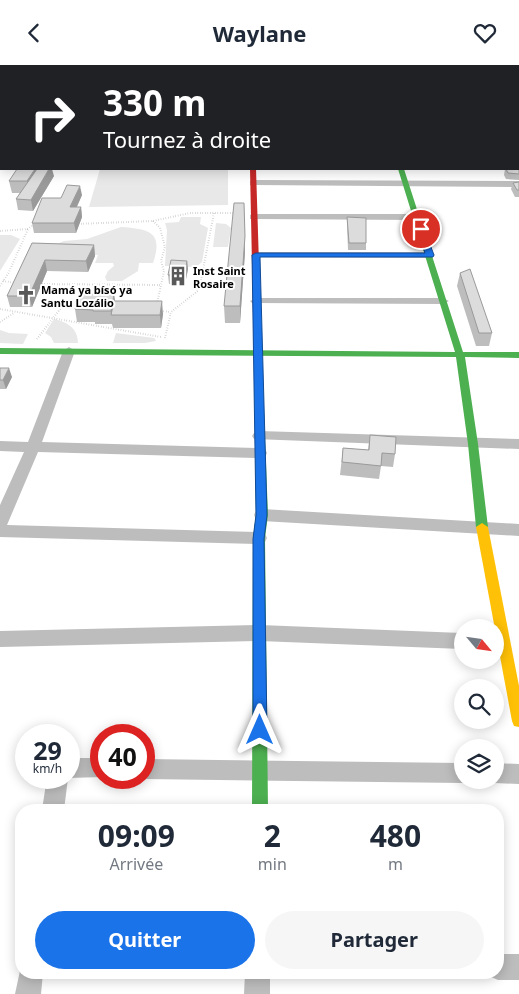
<!DOCTYPE html>
<html lang="fr">
<meta charset="utf-8">
<style>
body{margin:0;font-family:"Noto Sans",sans-serif;background:#f6f6f7;color:#1f2937;height:100vh;display:flex;flex-direction:column;font-size:19px;white-space:nowrap}
*{box-sizing:border-box;margin:0}
p{font-size:16px;color:#747a83}
.icon{flex:none;width:28px;height:28px;fill:none;stroke:currentColor;stroke-width:2;stroke-linecap:round;stroke-linejoin:round}
.map{position:relative;flex:1;overflow:hidden}
.details{position:absolute;left:15px;top:739px;width:489px;height:175px;display:flex;flex-direction:column;background:#fff;border-radius:20px;box-shadow:0 2px 12px #0003}
.details>*{flex:none}
.guide{position:absolute;left:0px;top:0px;width:520px;height:105px;box-shadow:0 2px 12px #0003;background:#202124;color:#fff;overflow:hidden}
.needle{width:32px;rotate:119deg}
.buttons{position:absolute;left:454px;top:554px;display:grid;gap:10px}
.buttons a{display:grid;place-items:center;width:50px;height:50px;border-radius:50%;background:#fff;box-shadow:0 2px 12px #0003;font-size:25px}
.speed{position:absolute;left:15px;top:659px;display:flex;gap:10px;font-size:25px;font-weight:700;text-align:center}
.speed>*{display:grid;place-content:center;width:65px;height:65px;border-radius:50%;background:#fff;box-shadow:0 2px 12px #0003;line-height:1}
.speed small{font-size:12px;font-weight:400}
.speed .limit{border:8px solid #d22;background:#fff;color:#111}
.pin{position:absolute;display:grid;place-items:center;width:42px;height:42px;color:#fff;margin:-21px;border:2px solid #fff;border-radius:50%;box-shadow:0 1px 5px #0007}
.me{position:absolute;width:55px;margin:-28px;rotate:0deg;stroke-linejoin:round;filter:drop-shadow(0 0 4px #0008)}
.turn{display:flex;align-items:center;gap:18px;height:105px;padding:0 20px;font-size:22px}
.turn .icon{width:65px;height:65px;stroke-width:2.5}
.turn b{display:block;font-size:35px;line-height:42px}
.eta{display:flex;justify-content:space-evenly;align-items:center;height:85px;text-align:center}
.eta b{font-size:30px;font-weight:700;line-height:35px}
.action{display:flex;gap:10px;margin-top:auto;padding:10px 20px}
.action a{flex:1;height:58px;border-radius:30px;background:#1a73e8;color:#fff;font-size:20px;font-weight:700;line-height:58px;text-align:center}
.action a+a{background:#f6f6f7;color:#1f2937}
header{display:flex;justify-content:space-between;align-items:center;height:65px;padding:0 20px;background:#fff;font-size:22px;font-weight:700}
.map>svg:first-child{display:block}
.green{fill:#e8e8e8}
.lines{fill:none;stroke-linecap:round;stroke-linejoin:round}
.path{stroke:#b8b8b8;stroke-width:2;stroke-dasharray:0.5 2;stroke-linecap:butt}
.street{fill:#bdbdbd;fill-rule:evenodd}
.fast{fill:#4caf50;fill-rule:evenodd}
.slow{fill:#ffc107;fill-rule:evenodd}
.jam{fill:#c62828;fill-rule:evenodd}
.wall{fill:#bdbdbd}
.shaded-wall{fill:#9a9a9a}
.building{fill:#dcdcdc;stroke:#9a9a9a}
.route{fill:#1a73e8;stroke:#114b97}
.labels{text-anchor:middle;dominant-baseline:central;stroke-width:4;stroke-linejoin:round;paint-order:stroke}
.far-poi-label{font-size:11px;font-weight:bold;fill:#000;stroke:#fff;text-anchor:start}
</style>
<header><svg class="icon" aria-label="back" viewBox="0 0 24 24"><path d="M15 5l-7 7 7 7"/></svg>Waylane<svg class="icon" aria-label="heart" viewBox="0 0 24 24"><path d="M12 20l-8-8c-3-5 5-10 8-4 3-6 11-1 8 4z"/></svg></header>
<div class="map">
<svg width="519" height="929" viewBox="0 0 519 929">
<rect width="100%" height="100%" fill="#fff"/>
<path class="green" d="M 100,104 L 228,104 L 228,140 L 89,142 Z
M 181,152 L 201,152 L 200,159 L 208,163 L 202,197 L 196,202 L 165,201 L 167,165 L 165,158 L 179,157 Z
M 216,158 L 226,159 L 231,163 L 228,182 L 213,182 Z
M 121,162 C 148,164 164,166 153,198 L 139,198 L 138,206 L 122,216 L 107,216 L 105,212 L 108,206 L 114,201 L 113,198 L 95,198 L 98,190 L 62,189 L 52,181 L 64,176 L 87,174 Z
M 0,170 L 11,170 L 20,174 L 0,206 Z
M 54,254 C 67,257 78,263 78,278 L 54,278 L 51,272 L 45,268 Z
M 0,265 L 9,268 L 28,269 L 23,279 L 0,278 Z
M 116,268 L 154,273 L 156,276 L 145,278 L 113,278 Z"/>
<g class="lines">
<path class="path" d="M 153,156 L 160,163 L 165,182 L 161,196 L 164,206 L 157,239
M 76,159 L 153,156 L 190,148 L 235,148
M 0,166 L 28,164 L 33,160
M 3,216 L 16,218
M 42,219 L 160,220
M 0,221 L 9,207 L 28,164
M 0,244 L 161,272
M 161,246 L 171,247
M 0,257 L 14,248
M 165,273 L 171,247 L 199,225 L 214,148
M 37,274 L 64,239"/>
<path class="street" d="M 12,0 L 18,0 L 18,1 L 12,1 Z
M 248,0 L 254,0 L 254,1 L 248,1 Z
M 366,0 L 372,0 L 372,1 L 366,1 Z
M 478,0 L 485,0 L 485,1 L 478,1 Z
M 1,90 L 1,97 L 0,98 L 0,91 Z
M 253,115 L 519,116 L 519,122 L 250,120 L 250,116 Z
M 254,149 L 416,149 L 421,152 L 416,155 L 250,154 L 250,150 Z
M 256,187 L 430,187 L 435,190 L 430,193 L 252,192 L 251,190 Z
M 256,233 L 443,233 L 449,236 L 443,239 L 252,238 L 250,236 Z
M 69,282 L 75,286 L 42,377 L 260,383 L 265,384 L 267,388 L 265,392 L 260,393 L 38,387 L 7,460 L 259,467 L 265,469 L 267,473 L 265,477 L 259,479 L 0,472 L 0,440 L 24,387 L 0,386 L 0,376 L 28,377 L 63,286 Z
M 259,366 L 519,374 L 519,384 L 254,374 L 252,371 L 254,368 Z
M 262,444 L 519,459 L 519,471 L 262,456 L 256,454 L 254,450 L 256,446 Z
M 260,560 L 462,568 L 462,584 L 260,576 L 0,582 L 0,566 Z
M 69,693 L 101,693 L 103,712 L 68,713 L 64,745 L 42,745 L 47,712 L 69,712 Z
M 144,694 L 462,698 L 462,715 L 470,715 L 462,718 L 144,714 L 140,712 L 144,712 Z
M 495,698 L 519,699 L 519,719 L 495,718 L 488,715 L 495,715 Z
M 498,889 L 519,889 L 519,915 L 498,915 L 489,911 L 488,908 L 498,908 Z
M 21,901 L 21,908 L 43,908 L 41,929 L 15,929 Z
M 245,908 L 270,908 L 270,929 L 244,929 Z"/>
<path class="fast" d="M 398,104 L 404,104 L 463,287 L 519,287 L 519,293 L 465,292 L 478,379 L 488,462 L 486,465 L 482,466 L 476,462 L 468,379 L 456,292 L 0,289 L 0,283 L 455,287 Z
M 258,293 L 262,296 L 268,450 L 265,473 L 268,745 L 252,745 L 253,473 L 256,450 L 254,296 Z"/>
<path class="slow" d="M 482,458 L 488,462 L 519,621 L 519,662 L 514,661 L 512,656 L 476,462 Z"/>
<path class="jam" d="M 250,104 L 256,104 L 262,296 L 258,299 L 254,296 Z"/>
</g>
<path class="wall" d="M 505,104 L 519,104 L 519,115 L 506,114 L 504,110 Z
M 54,111 L 33,146 L 18,145 L 16,134 L 20,128 L 12,128 L 9,116 Z
M 519,117 L 519,132 L 515,132 L 511,124 L 513,118 Z
M 82,130 L 77,142 L 81,142 L 82,152 L 76,168 L 34,168 L 32,158 Z
M 347,152 L 366,178 L 366,185 L 348,185 L 347,159 Z
M 32,178 L 94,180 L 95,191 L 88,207 L 47,206 L 32,242 L 10,242 L 7,231 Z
M 245,187 L 240,258 L 225,258 L 224,241 Z
M 187,196 L 188,204 L 185,219 L 169,219 L 168,210 Z
M 460,208 L 492,268 L 489,281 L 476,281 L 457,221 Z
M 116,236 L 163,249 L 161,263 L 113,263 L 112,259 L 95,259 L 95,257 L 77,257 L 75,244 Z
M 0,303 L 12,312 L 6,324 L 0,324 Z
M 370,370 L 395,389 L 393,402 L 381,401 L 379,414 L 340,410 L 343,383 L 368,385 Z"/>
<path class="shaded-wall" d="M 35,104 L 39,104 L 30,128 L 27,116 Z
M 49,104 L 52,104 L 54,111 L 33,146 L 31,135 Z
M 80,121 L 82,130 L 72,152 L 70,142 Z
M 244,138 L 245,187 L 240,258 L 240,241 Z
M 81,142 L 82,152 L 76,168 L 74,158 Z
M 94,180 L 95,191 L 88,207 L 86,196 Z
M 45,195 L 47,206 L 32,242 L 29,231 Z
M 187,196 L 188,204 L 185,219 L 184,210 Z
M 114,229 L 116,241 L 111,250 L 111,246 Z
M 162,236 L 163,249 L 161,263 L 160,250 Z
M 9,303 L 12,312 L 6,324 L 3,315 Z"/>
<path class="building" d="M 439,0 L 458,0 L 458,1 L 439,1 Z
M 17,104 L 35,104 L 27,116 L 9,116 Z
M 37,104 L 49,104 L 31,135 L 16,134 Z
M 506,104 L 519,104 L 519,109 L 508,108 Z
M 519,117 L 519,125 L 517,125 L 513,118 Z
M 67,120 L 80,121 L 70,142 L 81,142 L 74,158 L 32,158 L 42,133 L 61,133 Z
M 234,138 L 244,138 L 245,171 L 240,241 L 224,241 Z
M 347,152 L 366,153 L 366,178 L 349,178 Z
M 32,178 L 94,180 L 86,196 L 45,195 L 29,231 L 7,231 Z
M 171,195 L 187,196 L 184,210 L 168,210 Z
M 470,204 L 492,268 L 479,268 L 460,208 Z
M 80,229 L 114,229 L 111,246 L 93,246 L 93,245 L 75,244 Z
M 114,236 L 162,236 L 160,250 L 111,250 Z
M 0,303 L 9,303 L 3,315 L 0,315 Z
M 370,370 L 396,372 L 395,389 L 382,388 L 381,401 L 342,397 L 343,383 L 369,385 Z"/>
<path class="route" d="M 421,162 L 424,164 L 434,190 L 433,192 L 260,192 L 267,450 L 264,474 L 267,665 L 265,670 L 260,672 L 255,670 L 253,665 L 253,474 L 256,450 L 252,190 L 256,188 L 425,188 L 417,164 Z"/>
<defs>
<symbol id="building-bare" viewBox="-9 -9 18 18"><path d="M-4-6H4V6H1V3H-1V6H-4ZM-2.5-4.3h1.7v1.8h-1.7ZM.8-4.3h1.7v1.8H.8ZM-2.5-1h1.7V.8h-1.7ZM.8-1h1.7V.8H.8Z" fill="#595959" stroke="#fff" stroke-width="2.5" paint-order="stroke"/></symbol>
<symbol id="church-bare" viewBox="-9 -9 18 18"><path d="M-1.2-6h2.4v3.5h3.3v2.4h-3.3V6h-2.4V-.1h-3.3v-2.4h3.3Z" fill="#595959" stroke="#fff" stroke-width="2.5" paint-order="stroke"/></symbol>
</defs>
<g fill-rule="evenodd">
<use href="#building-bare" x="164" y="197" width="28" height="28"/>
<use href="#church-bare" x="12" y="216" width="28" height="28"/>
</g>
<g class="labels">
<g class="far-poi-label">
<text x="193" y="205">Inst Saint<tspan x="193" dy="13">Rosaire</tspan></text>
<text x="41" y="224">Mamá ya bísó ya<tspan x="41" dy="13">Santu Lozálio</tspan></text>
</g>
</g>
</svg>
<div class="buttons">
<a><svg class="needle" viewBox="-14 -14 28 28"><path d="M0-13l5 13h-10z" fill="#e53935"/><path d="M0 13l5-13h-10z" fill="#747a83"/></svg></a>
<a><svg class="icon" aria-label="search" viewBox="0 0 24 24"><circle cx="10" cy="10" r="6"/><path d="M15 15l6 6"/></svg></a>
<a><svg class="icon" aria-label="layers" viewBox="0 0 24 24"><path d="M12 4l9 5-9 5-9-5zM3 14l9 5 9-5"/></svg></a>
</div>
<div class="speed"><div>29<small>km/h</small></div><div class="limit">40</div></div>
<div class="pin" style="left:421px;top:164px;background:#d93025"><svg class="icon" aria-label="arrive" viewBox="0 0 24 24"><path d="M6 21V4h12l-3 4 3 4H6"/></svg></div>
<svg class="me" style="left:260px;top:665px" viewBox="-20 -20 40 40"><path d="M0-17L14 15 0 8-14 15z" fill="#1a73e8" stroke="#fff" stroke-width="4"/></svg>
<div class="guide">
<div class="turn"><svg class="icon" aria-label="right" viewBox="0 0 24 24"><path d="M7 20v-9h11M14 6l5 5-5 5"/></svg><div><b>330 m</b>Tournez à droite</div></div>
</div>
<section class="details">
<div class="eta">
<div><b>09:09</b><p>Arrivée</p></div>
<div><b>2</b><p>min</p></div>
<div><b>480</b><p>m</p></div>
</div>
<div class="action"><a>Quitter</a><a>Partager</a></div>
</section>
</div>
